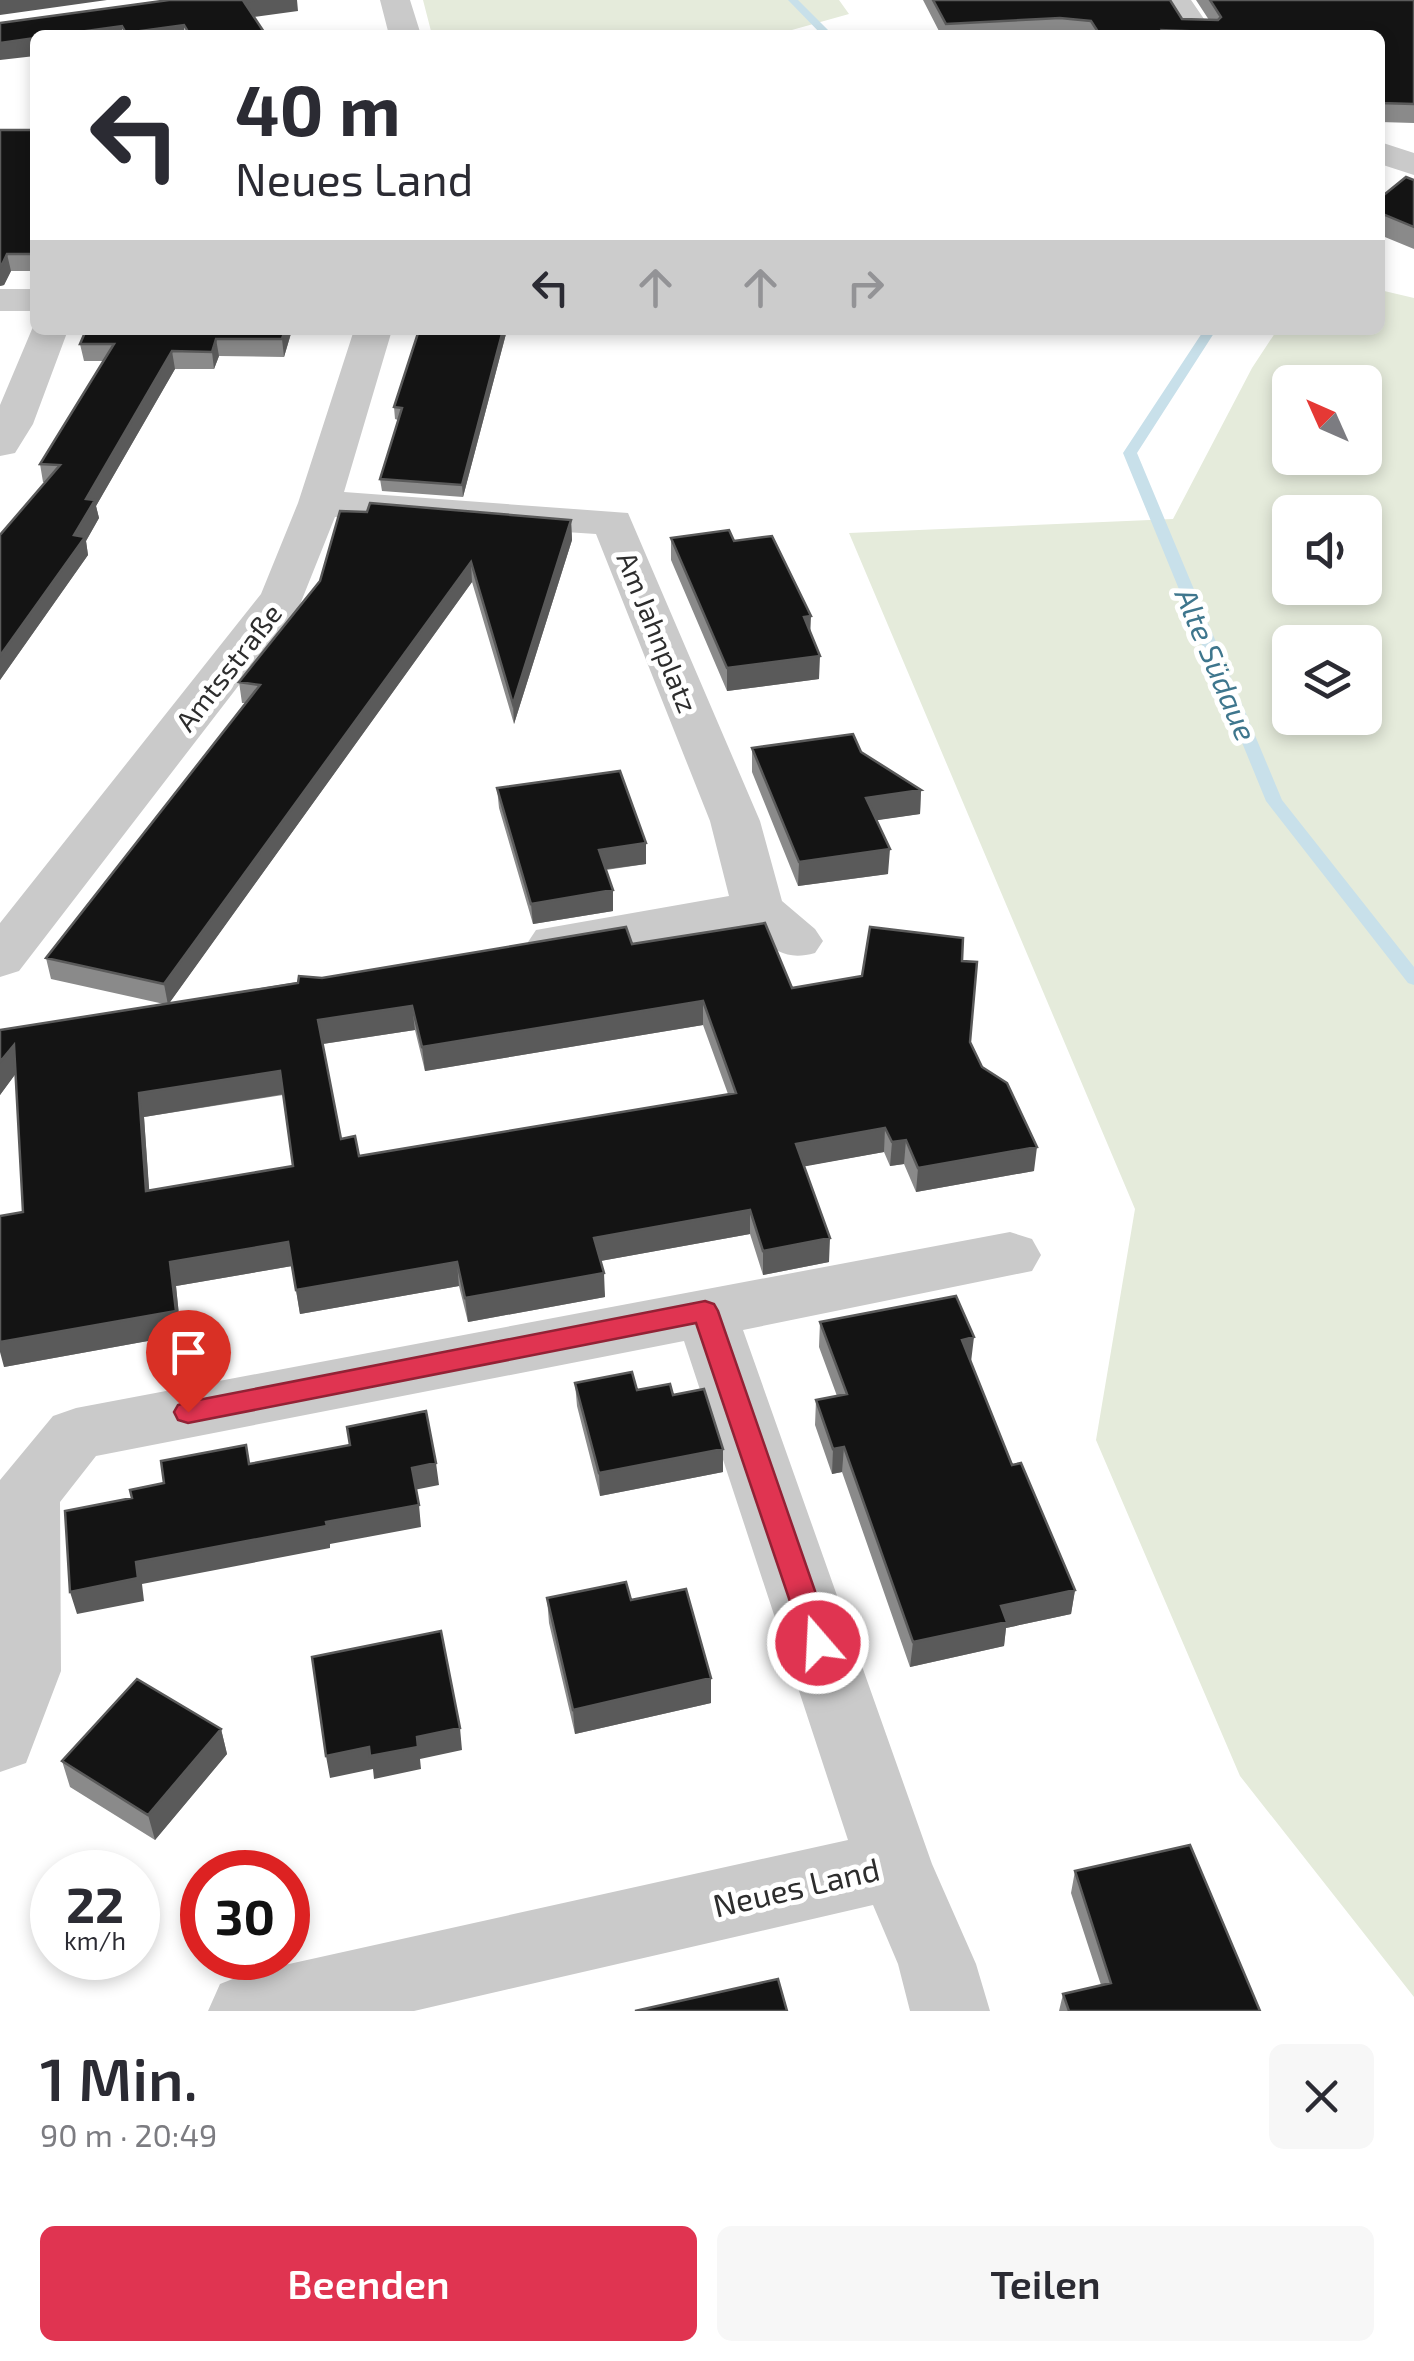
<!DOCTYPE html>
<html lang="de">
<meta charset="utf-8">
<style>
body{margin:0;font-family:"Exo 2",sans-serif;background:#f7f7f7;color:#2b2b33;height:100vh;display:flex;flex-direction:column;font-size:38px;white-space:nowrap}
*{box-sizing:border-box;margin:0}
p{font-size:32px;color:#7c7c81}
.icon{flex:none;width:55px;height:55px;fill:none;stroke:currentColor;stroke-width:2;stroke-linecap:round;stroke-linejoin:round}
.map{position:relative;height:2011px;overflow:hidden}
.side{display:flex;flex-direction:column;background:#fff;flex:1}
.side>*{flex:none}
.hud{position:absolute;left:30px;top:30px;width:1355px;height:305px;border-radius:15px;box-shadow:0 5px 15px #0003;background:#fff;color:#2b2b33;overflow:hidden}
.needle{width:65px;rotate:315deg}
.controls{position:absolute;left:1272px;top:365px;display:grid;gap:20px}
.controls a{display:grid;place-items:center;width:110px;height:110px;border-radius:15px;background:#fff;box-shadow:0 5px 15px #0003;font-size:50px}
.speed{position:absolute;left:30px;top:1850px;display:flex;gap:20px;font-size:50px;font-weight:700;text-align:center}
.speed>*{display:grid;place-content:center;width:130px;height:130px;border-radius:50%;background:#fff;box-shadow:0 5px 15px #0003;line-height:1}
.speed small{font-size:25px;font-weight:400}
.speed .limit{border:15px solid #d22;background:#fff;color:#111}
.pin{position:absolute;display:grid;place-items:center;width:85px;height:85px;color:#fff;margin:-102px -42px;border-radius:50% 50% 50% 0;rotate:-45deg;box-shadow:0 0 10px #0007}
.pin .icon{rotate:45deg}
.me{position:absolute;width:110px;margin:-55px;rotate:341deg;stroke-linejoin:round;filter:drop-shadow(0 0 8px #0008)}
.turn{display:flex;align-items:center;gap:35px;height:210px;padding:0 40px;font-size:45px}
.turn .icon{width:130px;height:130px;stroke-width:2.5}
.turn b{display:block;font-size:70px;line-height:85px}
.lanes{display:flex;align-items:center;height:95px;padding:0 40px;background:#0003;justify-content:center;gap:50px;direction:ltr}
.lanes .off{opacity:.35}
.round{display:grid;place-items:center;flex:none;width:105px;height:105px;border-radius:15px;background:#f7f7f7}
.head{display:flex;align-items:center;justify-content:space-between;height:170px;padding:0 40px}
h1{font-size:60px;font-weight:600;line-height:75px}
.cta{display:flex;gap:20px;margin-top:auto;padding:20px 40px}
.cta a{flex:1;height:115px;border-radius:15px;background:#e03451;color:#fff;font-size:40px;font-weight:600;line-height:115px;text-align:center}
.cta a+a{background:#f7f7f7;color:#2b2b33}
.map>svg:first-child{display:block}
.green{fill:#e5ebdb;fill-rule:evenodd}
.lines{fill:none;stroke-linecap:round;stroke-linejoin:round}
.stream{fill:#c8e0ea;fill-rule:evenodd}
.minor{fill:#cacaca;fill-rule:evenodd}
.wall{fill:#8a8a8a;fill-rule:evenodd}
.shaded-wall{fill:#5a5a5a}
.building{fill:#141414;stroke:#5a5a5a;stroke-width:2.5;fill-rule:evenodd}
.route{fill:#e03451;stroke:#922235;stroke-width:2.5}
.labels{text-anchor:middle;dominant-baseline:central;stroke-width:10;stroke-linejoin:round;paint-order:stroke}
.street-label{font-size:28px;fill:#2d2d2d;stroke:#fff}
.water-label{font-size:30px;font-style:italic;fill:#3e768d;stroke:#fff}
.near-street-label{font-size:32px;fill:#2d2d2d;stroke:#fff}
</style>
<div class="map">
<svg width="1414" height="2011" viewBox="0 0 1414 2011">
<rect width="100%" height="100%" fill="#fff"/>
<path class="green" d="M 423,0 L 839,0 L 849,14 L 774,35 L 432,35 Z
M 1380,290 L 1414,298 L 1414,1997 L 1240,1776 L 1096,1440 L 1135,1209 L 849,533 L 1173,519 L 1252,368 L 1277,330 L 1380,330 ZM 1290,382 L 1365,382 L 1365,458 L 1290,458 ZM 1290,512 L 1365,512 L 1365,588 L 1290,588 ZM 1290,642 L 1365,642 L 1365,718 L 1290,718 Z"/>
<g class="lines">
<path class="stream" d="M 788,0 L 798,0 L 833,35 L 822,35 Z
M 1204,330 L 1216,330 L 1137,453 L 1282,800 L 1414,967 L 1414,985 L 1408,983 L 1266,801 L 1123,453 Z"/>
<path class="minor" d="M 380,0 L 410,0 L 421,35 L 389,35 Z
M 1161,0 L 1191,0 L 1215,35 L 1183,35 Z
M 1380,142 L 1414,153 L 1414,175 L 1380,164 Z
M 0,289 L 35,289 L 35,311 L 0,311 Z
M 35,322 L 35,330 L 68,330 L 33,424 L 15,453 L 0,456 L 0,405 Z
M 354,330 L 392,330 L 344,492 L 628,513 L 760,821 L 782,901 L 815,929 L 823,941 L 815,953 C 783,962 770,947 747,927 L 555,959 L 536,954 L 528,942 L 536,930 L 729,896 L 710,821 L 596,534 L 335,517 L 299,607 L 19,971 L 0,977 L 0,923 L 261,594 L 298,503 Z
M 1010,1232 L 1032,1239 L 1041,1255 L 1032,1271 L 743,1330 L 932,1864 L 976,1964 L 990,2011 L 910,2011 L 898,1964 L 873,1905 L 414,2011 L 208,2011 L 220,1984 L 248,1973 L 848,1840 L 684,1341 L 96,1456 L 60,1502 L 61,1671 L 26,1763 L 0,1772 L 0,1480 L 53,1416 L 76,1408 Z"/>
</g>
<path class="wall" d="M 923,0 L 1170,0 L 1182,19 L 1209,20 L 1196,0 L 1414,0 L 1414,123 L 1380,122 L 1380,35 L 941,35 Z
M 35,130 L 35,271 L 11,271 L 4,285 L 0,286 Z
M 1414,180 L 1414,249 L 1380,235 L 1380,198 Z
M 292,330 L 284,357 L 219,356 L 214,369 L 175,369 L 96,506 L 99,518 L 86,541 L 88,555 L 0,680 L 0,535 L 46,482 L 43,482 L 40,464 L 104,361 L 84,361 L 80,344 Z
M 419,330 L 507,330 L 463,497 L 382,491 L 380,479 L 398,420 L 395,419 L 394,407 Z
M 571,520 L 572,540 L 514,724 L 472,582 L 169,1003 L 322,978 L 632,944 L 792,988 L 962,961 L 970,1042 L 1034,1171 L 916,1192 L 904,1164 L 890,1166 L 884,1152 L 804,1166 L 829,1262 L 763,1275 L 750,1234 L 600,1261 L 605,1297 L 468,1322 L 459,1286 L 300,1314 L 292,1266 L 176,1286 L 181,1335 L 4,1367 L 23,1212 L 15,1074 L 0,1095 L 0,1030 L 164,1004 L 51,979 L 46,958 L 246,703 L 242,703 L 239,682 L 320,581 ZM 703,1025 L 728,1094 L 359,1156 L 341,1139 L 323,1044 L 415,1030 L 425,1071 ZM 283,1095 L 293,1166 L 149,1191 L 144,1117 Z
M 671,538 L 734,541 L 811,633 L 819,679 L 727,691 L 671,560 Z
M 752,748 L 861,752 L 921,790 L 920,814 L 876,820 L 888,874 L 798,886 L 752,772 Z
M 497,788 L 646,843 L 646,864 L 606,870 L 613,911 L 533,924 L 499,808 Z
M 820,1322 L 971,1362 L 1012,1465 L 1075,1590 L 1071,1614 L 1006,1628 L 1004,1646 L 910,1667 L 842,1472 L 832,1474 L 815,1425 L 816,1400 L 837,1396 L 819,1347 Z
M 575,1383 L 673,1395 L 723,1449 L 723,1472 L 600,1496 L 577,1406 Z
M 547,1598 L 631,1600 L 711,1678 L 711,1703 L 575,1734 L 549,1623 Z
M 221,1729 L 227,1754 L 155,1840 L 70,1787 L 62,1761 Z
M 1075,1871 L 1260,2011 L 1059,2011 L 1063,1994 L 1101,1985 L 1071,1893 Z"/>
<path class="shaded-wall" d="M 0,0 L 107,0 L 0,15 Z
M 255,0 L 297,0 L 298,11 L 246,18 L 244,2 Z
M 184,25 L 185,35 L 126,35 L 126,33 Z
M 122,26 L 123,35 L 57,35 Z
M 35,38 L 35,56 L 0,60 L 0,43 Z
M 7,254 L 11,271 L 4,285 L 0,286 L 0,269 Z
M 285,330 L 292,330 L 284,357 L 282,339 Z
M 503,330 L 507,330 L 463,497 L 462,485 Z
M 216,339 L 219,356 L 214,369 L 212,352 Z
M 172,351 L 175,369 L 96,506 L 99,518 L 86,541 L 88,555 L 0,680 L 0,656 L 86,499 Z
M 571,520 L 572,540 L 514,724 L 513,704 Z
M 471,562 L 472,582 L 168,1005 L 164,984 Z
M 811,616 L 810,639 L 804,617 Z
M 820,656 L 819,679 L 727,691 L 727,668 Z
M 921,790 L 920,814 L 865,822 L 866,798 Z
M 646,843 L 646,864 L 600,870 L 599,850 Z
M 890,849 L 888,874 L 798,886 L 799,862 Z
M 613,890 L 613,911 L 533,924 L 531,904 Z
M 703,1001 L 703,1025 L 425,1071 L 422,1047 Z
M 412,1006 L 415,1030 L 322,1044 L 318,1020 Z
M 14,1045 L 20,1068 L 0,1095 L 0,1062 Z
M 280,1071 L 284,1094 L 144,1117 L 151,1215 L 146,1191 L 139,1093 Z
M 885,1128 L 884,1152 L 796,1168 L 796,1144 Z
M 906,1140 L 904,1164 L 890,1166 L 892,1142 Z
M 1037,1147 L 1034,1171 L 916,1192 L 918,1168 Z
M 750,1210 L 750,1234 L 595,1262 L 594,1238 Z
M 830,1238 L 829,1262 L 763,1275 L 763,1251 Z
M 288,1242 L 292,1266 L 176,1286 L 181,1335 L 4,1367 L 0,1352 L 0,1342 L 170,1262 Z
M 457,1262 L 459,1286 L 300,1314 L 296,1290 Z
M 604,1273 L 605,1297 L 468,1322 L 465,1298 Z
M 974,1337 L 971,1362 L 962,1340 Z
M 844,1447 L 842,1472 L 832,1474 L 833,1449 Z
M 723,1449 L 723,1472 L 600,1496 L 599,1473 Z
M 436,1463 L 439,1485 L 414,1490 L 412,1468 Z
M 419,1505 L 421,1527 L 330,1544 L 330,1548 L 142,1584 L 144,1601 L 77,1614 L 70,1592 L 136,1562 L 326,1522 Z
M 1075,1590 L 1071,1614 L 1006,1628 L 1004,1646 L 910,1667 L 913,1642 L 1001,1606 Z
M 711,1678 L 711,1703 L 575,1734 L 573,1710 Z
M 460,1728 L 462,1750 L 420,1759 L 421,1769 L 374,1779 L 373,1769 L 330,1778 L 326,1756 Z
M 221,1729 L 227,1754 L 155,1840 L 148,1815 Z"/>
<path class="building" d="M 169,0 L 255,0 L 244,2 L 266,35 L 190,35 L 184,25 L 126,33 L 122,26 L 57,35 L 35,35 L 35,38 L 0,43 L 0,23 Z
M 933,0 L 1170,0 L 1182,19 L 1218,20 L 1221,17 L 1210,0 L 1414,0 L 1414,104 L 1380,103 L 1380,35 L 1286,35 L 1162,30 L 1165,35 L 1100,35 L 1091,21 L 1060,18 L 946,24 Z
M 0,130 L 35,130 L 35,254 L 7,254 L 0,269 Z
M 1406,177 L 1414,180 L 1414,227 L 1380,213 L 1380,198 Z
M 86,330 L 285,330 L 282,339 L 216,339 L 212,352 L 172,351 L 86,499 L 95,500 L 74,535 L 85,537 L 0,656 L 0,535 L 60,465 L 40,464 L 114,344 L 80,344 Z
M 419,330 L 503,330 L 462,485 L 380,479 L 402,408 L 394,407 Z
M 370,503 L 571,520 L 513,704 L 471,562 L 164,984 L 46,958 L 260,685 L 239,682 L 320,581 L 340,511 L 367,512 Z
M 729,530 L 734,541 L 772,536 L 811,616 L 804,617 L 820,656 L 727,668 L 671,538 Z
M 853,734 L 861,752 L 921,790 L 866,798 L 890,849 L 799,862 L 752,748 Z
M 620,771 L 646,843 L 599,850 L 613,890 L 531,904 L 497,788 Z
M 765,923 L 792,988 L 862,976 L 870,927 L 963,938 L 962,961 L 977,962 L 970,1042 L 982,1067 L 1007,1083 L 1037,1147 L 918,1168 L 906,1140 L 892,1142 L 885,1128 L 796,1144 L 830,1238 L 763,1251 L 750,1210 L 594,1238 L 604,1273 L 465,1298 L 457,1262 L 296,1290 L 288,1242 L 170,1262 L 176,1311 L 0,1342 L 0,1216 L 23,1212 L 14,1045 L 0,1062 L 0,1030 L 298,983 L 299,976 L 322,978 L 626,927 L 632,944 ZM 703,1001 L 736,1093 L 359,1156 L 355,1136 L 341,1139 L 318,1020 L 412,1006 L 422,1047 ZM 280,1071 L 293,1166 L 146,1191 L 139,1093 Z
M 956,1296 L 974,1337 L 962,1340 L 1012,1465 L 1021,1463 L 1075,1590 L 1001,1606 L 1007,1622 L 913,1642 L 844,1447 L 833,1449 L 816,1400 L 847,1394 L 820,1322 Z
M 632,1372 L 637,1390 L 670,1384 L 673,1395 L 704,1389 L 723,1449 L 599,1473 L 575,1383 Z
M 426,1411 L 436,1463 L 412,1468 L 419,1505 L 326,1522 L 327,1526 L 136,1562 L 138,1578 L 70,1592 L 65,1511 L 132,1498 L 130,1490 L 164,1483 L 161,1461 L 246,1445 L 249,1464 L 350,1445 L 347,1427 Z
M 626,1582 L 631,1600 L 686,1589 L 711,1678 L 573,1710 L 547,1598 Z
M 441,1631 L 460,1728 L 417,1737 L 418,1747 L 370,1756 L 369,1747 L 326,1756 L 312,1657 Z
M 137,1679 L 221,1729 L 148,1815 L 62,1761 Z
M 1190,1845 L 1260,2011 L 1069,2011 L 1063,1994 L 1111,1983 L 1075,1871 Z
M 778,1979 L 787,2011 L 635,2011 Z"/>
<path class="route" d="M 705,1301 L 714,1304 L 718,1311 L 833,1643 L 829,1652 L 818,1656 L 808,1652 L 804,1643 L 696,1323 L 188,1423 L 178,1420 L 174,1412 L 178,1405 L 188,1402 Z"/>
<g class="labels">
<g class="street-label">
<text transform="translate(658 632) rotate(68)">Am Jahnplatz</text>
<text transform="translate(228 667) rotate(-52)">Amtsstraße</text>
</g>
<g class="water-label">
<text transform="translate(1217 664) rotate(67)">Alte Südaue</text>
</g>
<g class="near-street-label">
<text transform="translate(796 1886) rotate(-13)">Neues Land</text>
</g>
</g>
</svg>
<div class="controls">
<a><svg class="needle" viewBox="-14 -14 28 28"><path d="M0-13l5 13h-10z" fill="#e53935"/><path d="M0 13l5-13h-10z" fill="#7c7c81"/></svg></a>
<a><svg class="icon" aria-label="sound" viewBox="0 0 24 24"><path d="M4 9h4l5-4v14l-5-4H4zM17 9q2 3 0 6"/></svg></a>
<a><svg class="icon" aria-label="layers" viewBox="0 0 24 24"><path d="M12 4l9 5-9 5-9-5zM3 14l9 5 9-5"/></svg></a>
</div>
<div class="speed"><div>22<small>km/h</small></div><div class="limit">30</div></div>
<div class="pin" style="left:188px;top:1412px;background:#d93025"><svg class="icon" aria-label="arrive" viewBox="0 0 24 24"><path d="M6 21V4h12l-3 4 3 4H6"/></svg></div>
<svg class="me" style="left:818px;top:1643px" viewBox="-20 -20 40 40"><circle r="17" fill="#e03451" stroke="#fff" stroke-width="3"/><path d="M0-11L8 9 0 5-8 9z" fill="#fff"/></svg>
<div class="hud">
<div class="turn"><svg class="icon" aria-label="left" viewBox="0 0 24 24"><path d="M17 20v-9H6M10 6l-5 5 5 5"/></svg><div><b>40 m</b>Neues Land</div></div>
<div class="lanes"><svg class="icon" aria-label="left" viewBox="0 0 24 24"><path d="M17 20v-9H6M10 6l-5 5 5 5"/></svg><svg class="icon off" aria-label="ahead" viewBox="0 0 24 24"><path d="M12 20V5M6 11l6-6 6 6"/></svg><svg class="icon off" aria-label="ahead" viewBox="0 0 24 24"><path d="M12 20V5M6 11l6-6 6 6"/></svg><svg class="icon off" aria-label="right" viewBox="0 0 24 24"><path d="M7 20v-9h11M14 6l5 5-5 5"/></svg></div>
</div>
</div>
<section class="side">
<div class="head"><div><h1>1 Min.</h1><p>90 m · 20:49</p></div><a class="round"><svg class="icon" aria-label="close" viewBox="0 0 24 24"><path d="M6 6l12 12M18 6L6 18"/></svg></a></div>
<div class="cta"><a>Beenden</a><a>Teilen</a></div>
</section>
